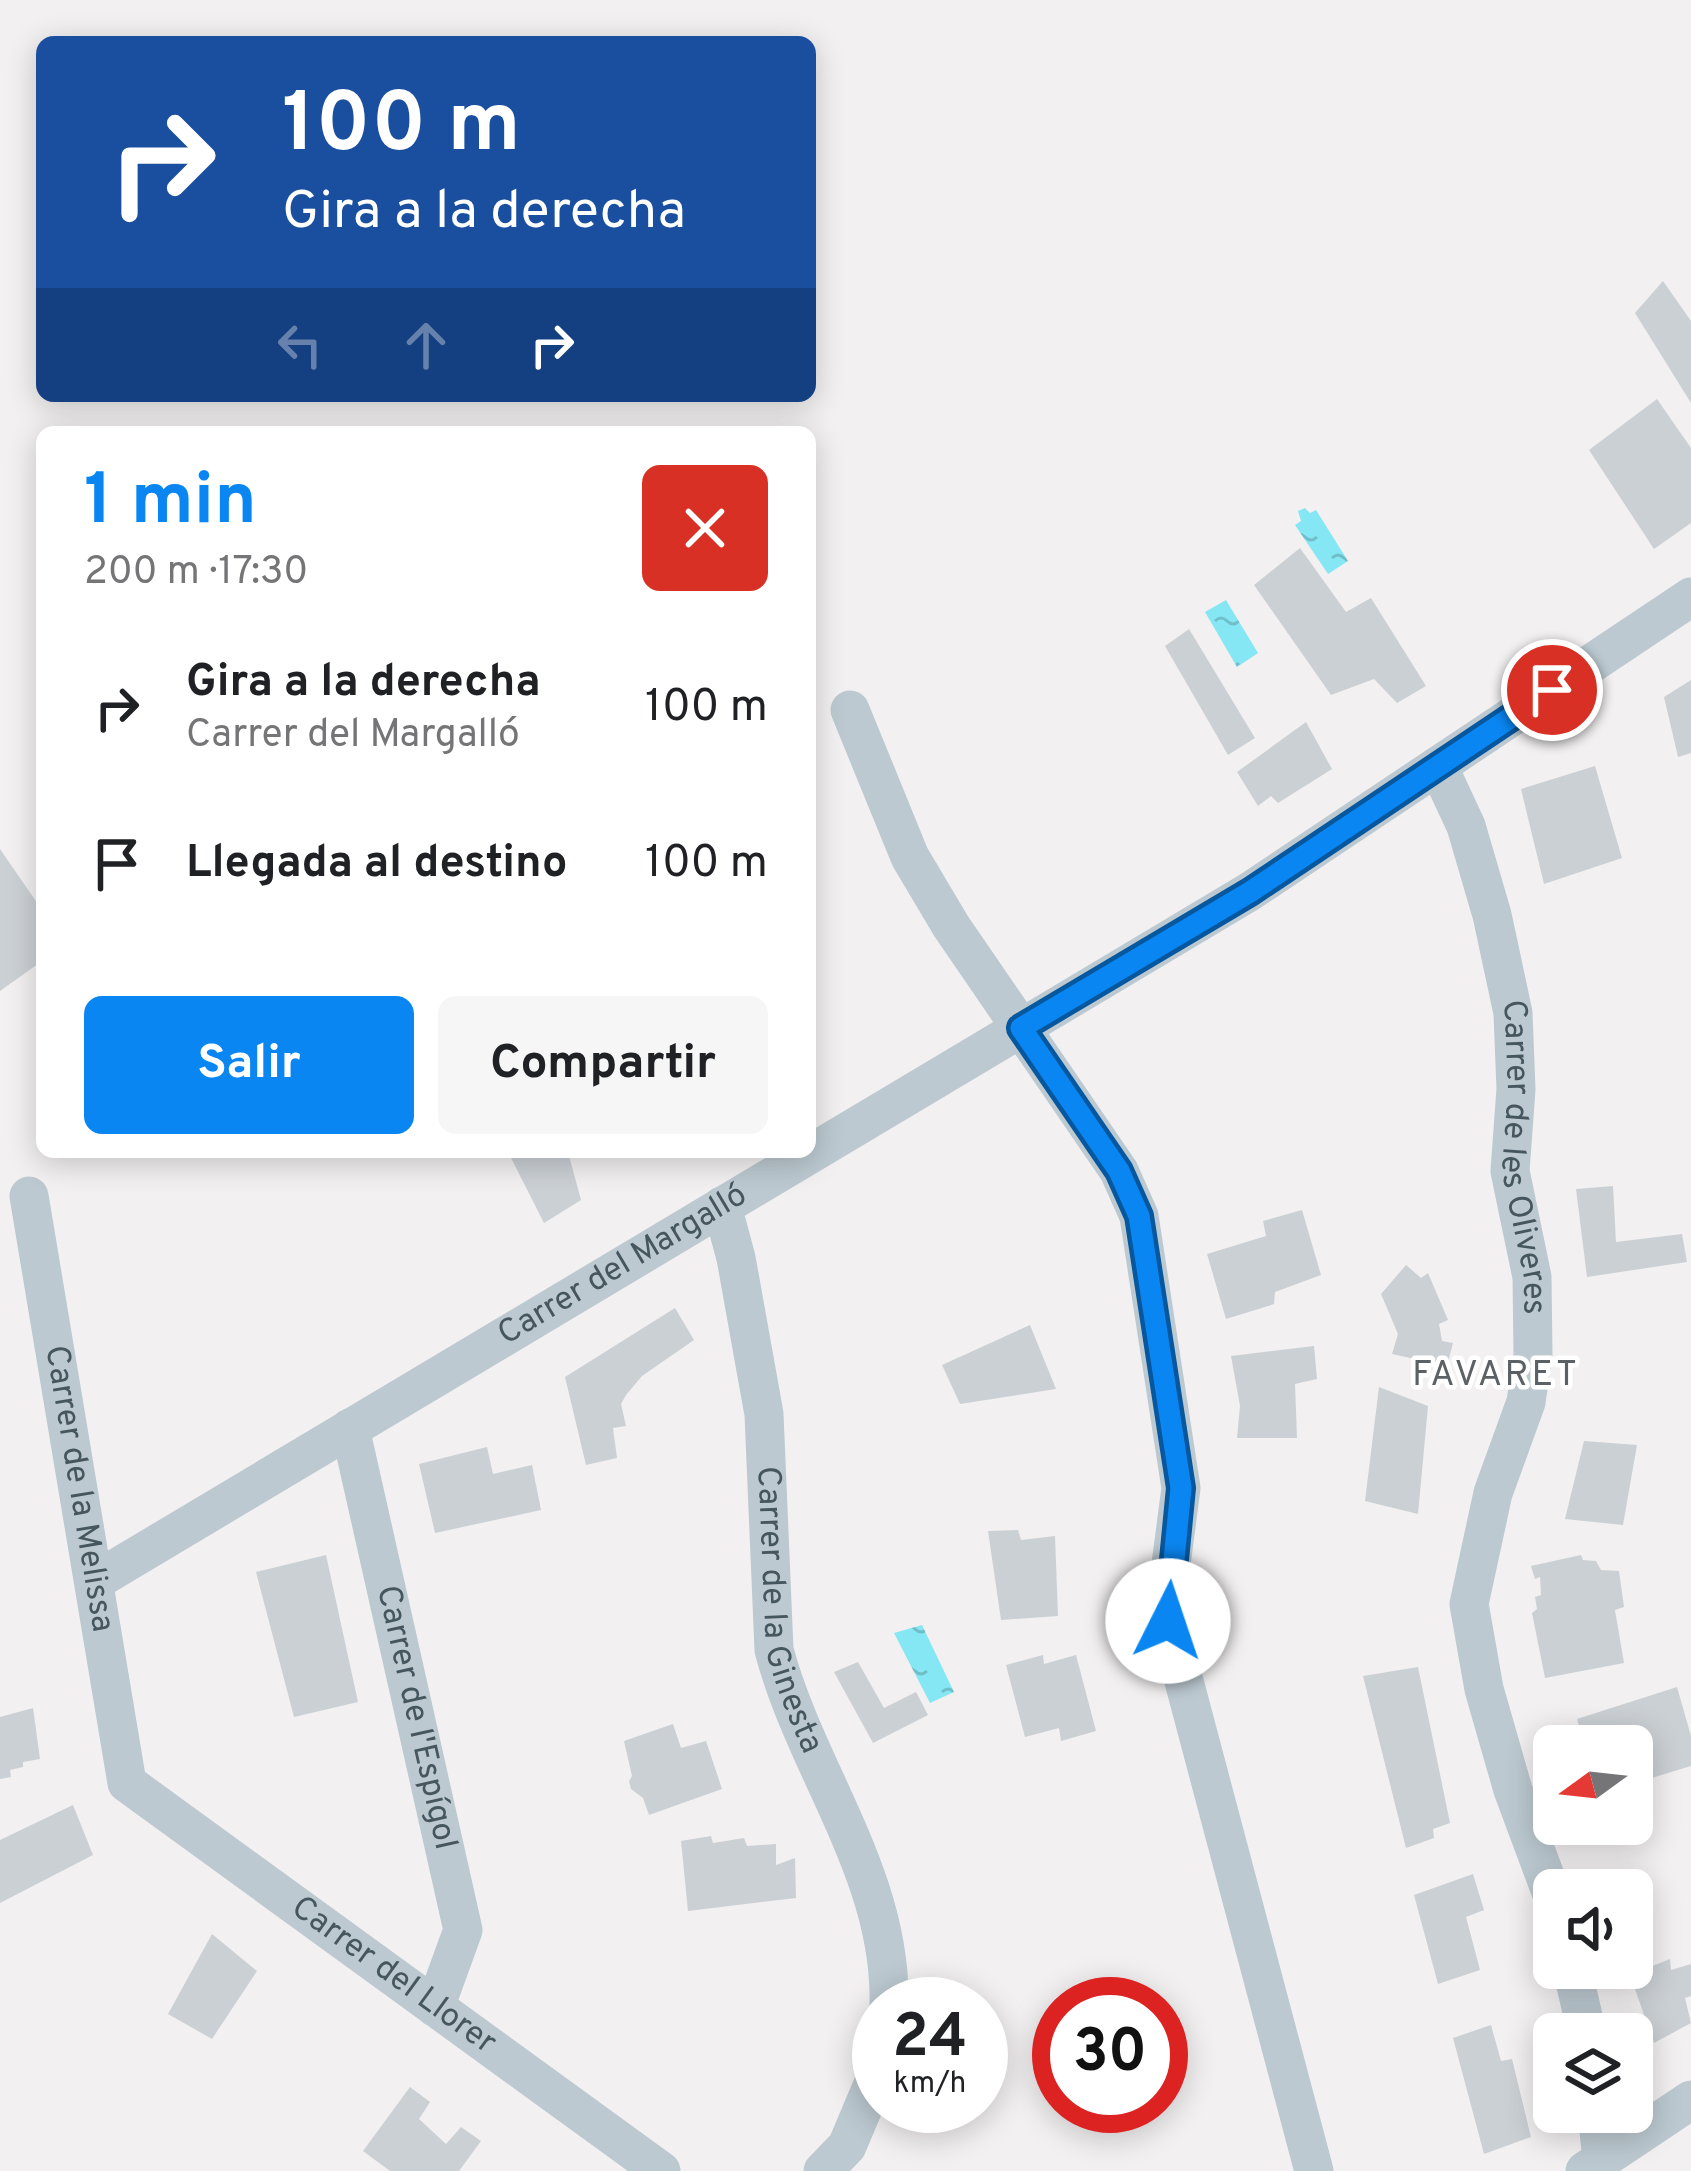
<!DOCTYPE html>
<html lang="es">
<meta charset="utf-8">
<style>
body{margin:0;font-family:Overpass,sans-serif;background:#f6f6f6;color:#202124;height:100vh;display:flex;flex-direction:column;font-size:45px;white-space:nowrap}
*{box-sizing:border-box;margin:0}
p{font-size:39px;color:#757577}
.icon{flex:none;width:66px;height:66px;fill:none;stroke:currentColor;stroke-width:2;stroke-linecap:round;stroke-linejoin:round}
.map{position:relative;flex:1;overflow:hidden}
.drawer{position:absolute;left:36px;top:426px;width:780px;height:732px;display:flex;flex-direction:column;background:#fff;border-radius:18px;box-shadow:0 6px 30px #0003}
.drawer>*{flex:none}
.hud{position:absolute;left:36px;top:36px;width:780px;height:366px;border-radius:18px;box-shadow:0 6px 30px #0003;background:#1a4fa0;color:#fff;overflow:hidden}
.needle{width:78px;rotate:255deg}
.tools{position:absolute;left:1533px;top:1725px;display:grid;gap:24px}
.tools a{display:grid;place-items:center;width:120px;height:120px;border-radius:18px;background:#fff;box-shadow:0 6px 30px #0003;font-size:60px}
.speed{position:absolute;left:852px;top:1977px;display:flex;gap:24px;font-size:60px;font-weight:700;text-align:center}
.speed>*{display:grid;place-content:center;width:156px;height:156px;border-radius:50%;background:#fff;box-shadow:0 6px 30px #0003;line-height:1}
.speed small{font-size:30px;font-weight:400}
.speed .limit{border:18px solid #d22;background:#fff;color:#111}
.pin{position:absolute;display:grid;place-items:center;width:102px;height:102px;color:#fff;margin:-51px;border:6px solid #fff;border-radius:50%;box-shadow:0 3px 12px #0007}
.me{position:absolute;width:132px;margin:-66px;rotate:4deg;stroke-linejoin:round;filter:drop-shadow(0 0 9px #0008)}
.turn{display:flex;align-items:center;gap:42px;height:252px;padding:0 48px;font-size:54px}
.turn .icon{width:156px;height:156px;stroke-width:2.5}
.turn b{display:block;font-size:84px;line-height:102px}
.lanes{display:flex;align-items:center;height:114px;padding:0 48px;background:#0003;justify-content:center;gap:60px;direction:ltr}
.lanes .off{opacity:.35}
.round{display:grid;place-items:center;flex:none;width:126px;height:126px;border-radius:18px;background:#f6f6f6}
.summary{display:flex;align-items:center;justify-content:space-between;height:204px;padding:0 48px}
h1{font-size:72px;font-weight:700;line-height:90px;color:#0a86f2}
.primary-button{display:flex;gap:24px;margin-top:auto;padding:24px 48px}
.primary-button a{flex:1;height:138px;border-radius:18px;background:#0a86f2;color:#fff;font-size:48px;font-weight:700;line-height:138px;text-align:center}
.primary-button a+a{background:#f6f6f6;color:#202124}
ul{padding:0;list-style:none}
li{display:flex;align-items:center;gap:36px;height:156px;padding:0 48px}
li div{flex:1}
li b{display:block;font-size:45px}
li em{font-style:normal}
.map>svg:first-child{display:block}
.water{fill:url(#water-ripples)}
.building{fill:#cbd0d5}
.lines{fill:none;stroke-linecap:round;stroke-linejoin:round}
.street{stroke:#bcc9d0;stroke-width:39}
.route-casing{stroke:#06579d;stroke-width:30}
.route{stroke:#0a86f2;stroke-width:21}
.labels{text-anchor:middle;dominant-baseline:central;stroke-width:9;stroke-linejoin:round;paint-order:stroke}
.street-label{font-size:33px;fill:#46565f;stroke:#fff}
.neighbourhood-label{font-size:36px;letter-spacing:3px;fill:#5c6165;stroke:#fff}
</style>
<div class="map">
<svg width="1691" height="2171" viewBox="0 0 1691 2171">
<defs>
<pattern id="water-ripples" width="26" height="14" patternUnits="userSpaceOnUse" patternTransform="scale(3)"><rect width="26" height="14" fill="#85e7f3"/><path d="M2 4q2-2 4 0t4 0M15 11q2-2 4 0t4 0" fill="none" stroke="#6fbec8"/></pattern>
</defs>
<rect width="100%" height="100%" fill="#f2f0f0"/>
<path class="water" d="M 1305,508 L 1310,513 L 1316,510 L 1348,561 L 1328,574 L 1295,525 L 1301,521 L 1298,511 Z
M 1226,600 L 1258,653 L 1237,667 L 1205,612 Z
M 922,1625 L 954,1692 L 930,1703 L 894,1633 Z"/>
<path class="building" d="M 1663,281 L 1691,321 L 1691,403 L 1635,313 Z
M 1657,399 L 1691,448 L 1691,523 L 1654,549 L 1589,450 Z
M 1300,548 L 1346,612 L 1371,598 L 1426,686 L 1397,703 L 1374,679 L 1331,695 L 1254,585 Z
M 1189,629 L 1255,738 L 1228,755 L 1165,646 Z
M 1691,680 L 1691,753 L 1678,757 L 1664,697 Z
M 1306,722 L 1332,769 L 1278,803 L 1271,796 L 1258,806 L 1237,772 Z
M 1595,766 L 1622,858 L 1544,884 L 1521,789 Z
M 0,849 L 42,910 L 42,961 L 0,991 Z
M 508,1152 L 568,1152 L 581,1200 L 544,1223 Z
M 1613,1186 L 1616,1242 L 1682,1234 L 1687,1262 L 1587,1277 L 1576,1189 Z
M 1302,1210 L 1321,1275 L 1275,1292 L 1274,1304 L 1226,1319 L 1207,1254 L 1266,1236 L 1263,1221 Z
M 1406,1265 L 1421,1278 L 1428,1273 L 1448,1320 L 1439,1324 L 1442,1341 L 1453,1343 L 1447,1366 L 1392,1354 L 1398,1334 L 1381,1294 Z
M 675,1308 L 694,1340 L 642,1376 L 626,1395 L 621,1404 L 626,1426 L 613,1428 L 617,1458 L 586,1465 L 565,1377 Z
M 1030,1325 L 1056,1389 L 960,1404 L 942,1365 Z
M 1314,1346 L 1317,1379 L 1295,1384 L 1297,1438 L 1237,1438 L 1240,1406 L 1231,1356 Z
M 1379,1387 L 1428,1406 L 1418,1514 L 1365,1501 Z
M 1584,1441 L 1637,1445 L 1623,1525 L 1565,1519 Z
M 487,1447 L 493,1474 L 532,1465 L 541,1510 L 435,1533 L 419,1464 Z
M 1018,1530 L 1021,1540 L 1055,1536 L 1058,1616 L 1001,1620 L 988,1531 Z
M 326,1555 L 358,1702 L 294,1717 L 256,1572 Z
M 1581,1555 L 1583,1560 L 1596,1561 L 1601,1570 L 1619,1571 L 1624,1607 L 1615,1610 L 1624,1663 L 1545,1678 L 1532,1613 L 1537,1609 L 1535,1597 L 1541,1595 L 1540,1577 L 1535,1579 L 1531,1566 Z
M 1043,1655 L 1044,1664 L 1076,1655 L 1096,1731 L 1061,1741 L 1059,1728 L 1025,1737 L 1006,1665 Z
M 858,1662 L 884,1708 L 916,1692 L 928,1715 L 873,1743 L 834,1672 Z
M 1418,1667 L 1450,1823 L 1433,1829 L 1434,1838 L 1406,1848 L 1363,1676 Z
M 1677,1687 L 1691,1736 L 1691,1766 L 1632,1784 L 1632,1746 L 1585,1746 L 1577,1719 Z
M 33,1708 L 40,1759 L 23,1762 L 23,1767 L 10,1770 L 11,1777 L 0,1779 L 0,1717 Z
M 673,1724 L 681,1748 L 706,1741 L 722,1789 L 649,1815 L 643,1798 L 631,1789 L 629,1781 L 632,1776 L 624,1741 Z
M 73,1805 L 93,1855 L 0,1903 L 0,1840 Z
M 711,1836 L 713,1843 L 744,1838 L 747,1846 L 776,1844 L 776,1865 L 795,1858 L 796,1898 L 688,1911 L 681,1841 Z
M 1473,1874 L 1484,1910 L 1466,1917 L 1480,1970 L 1438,1984 L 1414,1895 Z
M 212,1934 L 257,1971 L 212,2039 L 168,2014 Z
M 1670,1959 L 1671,1970 L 1691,1964 L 1691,1996 L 1685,1998 L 1691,2023 L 1654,2043 L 1630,1975 Z
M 1491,2025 L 1501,2061 L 1512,2059 L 1531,2137 L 1484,2154 L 1453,2038 Z
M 410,2087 L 430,2102 L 419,2119 L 446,2144 L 461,2127 L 481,2141 L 459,2171 L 390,2171 L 363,2151 Z"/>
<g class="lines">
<g class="street">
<path d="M 850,710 L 910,857 L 951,926 L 1119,1171 L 1139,1216 L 1181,1488 L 1169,1580 L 1168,1621 L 1314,2171"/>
<path id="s1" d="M 1438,766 L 1466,826 L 1492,915 L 1513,1013 L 1516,1089 L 1510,1171 L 1532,1277 L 1533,1354 L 1526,1402 L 1493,1493 L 1469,1604 L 1484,1689 L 1513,1790 L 1554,1900"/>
<path id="s2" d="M 29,1196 L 127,1783 L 661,2171"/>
<path id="s3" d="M 722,1206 L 736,1258 L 764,1414 L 774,1650 C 806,1770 892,1875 889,2004"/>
<path id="s4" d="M 350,1428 L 463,1930 L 435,2007"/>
<path id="s5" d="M 95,1581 L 1249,892 L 1691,597"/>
<path d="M 1572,1968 L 1587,2034"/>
<path d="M 1597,2112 L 1602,2160"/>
<path d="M 823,2171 L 847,2146 L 879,2070"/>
<path d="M 1585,2171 L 1691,2100"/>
</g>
</g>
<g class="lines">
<defs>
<path id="route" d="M 1168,1621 L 1181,1488 L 1139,1216 L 1119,1171 L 1021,1028 L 1250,892 L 1552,690"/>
</defs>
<use href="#route" class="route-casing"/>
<use href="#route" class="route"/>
</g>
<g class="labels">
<g class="street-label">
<text stroke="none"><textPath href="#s1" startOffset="405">Carrer de les Oliveres</textPath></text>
<text stroke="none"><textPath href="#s5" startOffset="615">Carrer del Margalló</textPath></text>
<text stroke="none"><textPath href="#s2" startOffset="297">Carrer de la Melissa</textPath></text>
<text stroke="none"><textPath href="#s3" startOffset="411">Carrer de la Ginesta</textPath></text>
<text stroke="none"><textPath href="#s4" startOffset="297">Carrer de l'Espígol</textPath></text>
<text stroke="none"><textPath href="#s2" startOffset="924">Carrer del Llorer</textPath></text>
</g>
<g class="neighbourhood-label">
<text x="1496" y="1376">FAVARET</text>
</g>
</g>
</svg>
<div class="tools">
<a><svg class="needle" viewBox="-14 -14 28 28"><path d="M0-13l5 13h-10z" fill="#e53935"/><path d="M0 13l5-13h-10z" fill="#757577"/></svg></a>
<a><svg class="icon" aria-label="sound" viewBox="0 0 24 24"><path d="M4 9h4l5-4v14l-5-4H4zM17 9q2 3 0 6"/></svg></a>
<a><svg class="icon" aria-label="layers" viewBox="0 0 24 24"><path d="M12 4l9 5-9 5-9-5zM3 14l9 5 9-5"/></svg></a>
</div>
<div class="speed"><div>24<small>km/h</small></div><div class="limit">30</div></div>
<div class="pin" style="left:1552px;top:690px;background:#d93025"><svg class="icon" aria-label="arrive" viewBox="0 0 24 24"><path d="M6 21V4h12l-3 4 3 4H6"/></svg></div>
<svg class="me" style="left:1168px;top:1621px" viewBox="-20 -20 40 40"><circle r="19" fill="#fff"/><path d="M0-13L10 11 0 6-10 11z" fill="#0a86f2"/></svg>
<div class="hud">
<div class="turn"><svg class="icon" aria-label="right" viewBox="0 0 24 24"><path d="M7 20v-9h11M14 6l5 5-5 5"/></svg><div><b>100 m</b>Gira a la derecha</div></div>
<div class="lanes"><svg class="icon off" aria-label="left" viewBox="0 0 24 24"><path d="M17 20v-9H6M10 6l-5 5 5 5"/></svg><svg class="icon off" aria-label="ahead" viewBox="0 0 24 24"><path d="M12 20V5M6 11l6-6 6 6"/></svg><svg class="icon" aria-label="right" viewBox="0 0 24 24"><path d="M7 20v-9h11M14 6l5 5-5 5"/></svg></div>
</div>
<section class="drawer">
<div class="summary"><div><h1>1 min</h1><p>200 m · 17:30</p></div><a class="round" style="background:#d93025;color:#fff"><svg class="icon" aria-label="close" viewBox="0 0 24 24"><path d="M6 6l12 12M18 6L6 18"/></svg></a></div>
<ul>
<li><svg class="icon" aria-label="right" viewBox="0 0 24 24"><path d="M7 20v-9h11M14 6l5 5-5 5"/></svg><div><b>Gira a la derecha</b><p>Carrer del Margalló</p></div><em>100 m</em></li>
<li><svg class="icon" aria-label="arrive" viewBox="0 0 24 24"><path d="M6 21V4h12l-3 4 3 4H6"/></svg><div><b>Llegada al destino</b></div><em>100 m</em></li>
</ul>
<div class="primary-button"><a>Salir</a><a>Compartir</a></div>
</section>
</div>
